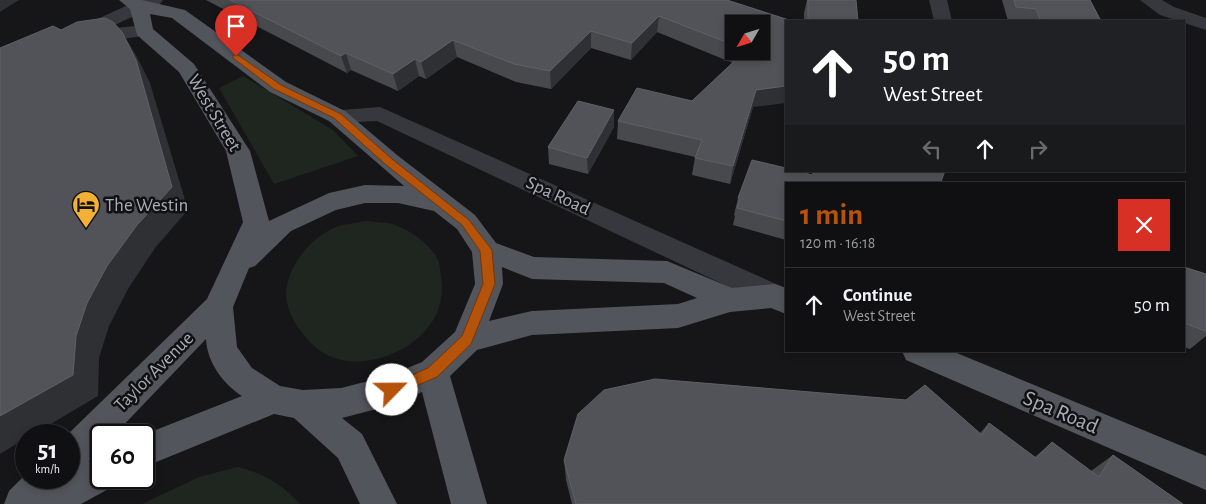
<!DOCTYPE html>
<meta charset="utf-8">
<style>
body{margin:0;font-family:"Alegreya Sans",sans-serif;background:#19191b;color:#f1f3f6;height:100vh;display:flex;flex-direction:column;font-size:19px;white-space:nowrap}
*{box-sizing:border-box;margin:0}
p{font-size:16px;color:#9c9d9f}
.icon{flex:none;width:28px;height:28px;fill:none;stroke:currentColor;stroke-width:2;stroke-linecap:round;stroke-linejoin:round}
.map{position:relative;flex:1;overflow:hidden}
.details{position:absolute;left:785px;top:182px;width:400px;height:170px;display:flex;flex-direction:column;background:#101012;border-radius:0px;box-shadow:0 2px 8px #0003,0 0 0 1px #303032}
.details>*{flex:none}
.hud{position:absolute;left:785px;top:20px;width:400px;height:152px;border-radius:0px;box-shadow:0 2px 8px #0003,0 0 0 1px #303032;background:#202124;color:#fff;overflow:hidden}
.needle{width:32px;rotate:231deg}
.buttons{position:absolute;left:725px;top:15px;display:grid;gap:10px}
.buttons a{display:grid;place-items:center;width:45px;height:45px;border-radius:0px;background:#101012;box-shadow:0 2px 8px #0003,0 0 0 1px #303032;font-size:25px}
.speed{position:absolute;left:15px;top:424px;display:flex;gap:10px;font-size:25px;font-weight:700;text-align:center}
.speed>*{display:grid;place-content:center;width:65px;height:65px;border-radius:50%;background:#101012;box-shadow:0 2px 8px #0003,0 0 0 1px #303032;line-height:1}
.speed small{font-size:12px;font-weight:400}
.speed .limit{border:2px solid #111;border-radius:8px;background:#fff;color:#111}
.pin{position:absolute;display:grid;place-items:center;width:42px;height:42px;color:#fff;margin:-51px -21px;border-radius:50% 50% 50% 0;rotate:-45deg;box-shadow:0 0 5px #0007}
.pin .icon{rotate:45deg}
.me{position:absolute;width:55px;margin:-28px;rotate:67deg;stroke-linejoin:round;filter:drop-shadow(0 0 4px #0008)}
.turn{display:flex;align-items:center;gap:18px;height:105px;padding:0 15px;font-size:22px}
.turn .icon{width:65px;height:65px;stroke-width:2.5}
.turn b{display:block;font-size:35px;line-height:42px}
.lanes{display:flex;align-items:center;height:48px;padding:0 15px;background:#0003;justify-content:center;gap:25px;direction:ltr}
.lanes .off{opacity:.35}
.round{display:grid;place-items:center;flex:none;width:52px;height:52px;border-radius:0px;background:#19191b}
.summary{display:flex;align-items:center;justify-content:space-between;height:85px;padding:0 15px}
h1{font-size:30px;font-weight:700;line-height:38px;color:#b45309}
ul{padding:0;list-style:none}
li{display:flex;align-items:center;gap:15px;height:75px;padding:0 15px;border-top:1px solid #303032}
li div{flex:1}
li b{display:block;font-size:19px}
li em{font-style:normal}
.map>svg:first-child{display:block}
.green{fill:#1e261f}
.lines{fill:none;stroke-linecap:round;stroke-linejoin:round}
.minor{fill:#37383d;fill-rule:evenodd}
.major{fill:#53555c;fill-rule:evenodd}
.wall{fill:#47494d;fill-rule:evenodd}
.shaded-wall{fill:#2f3033}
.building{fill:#525359;stroke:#5f6168}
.route{fill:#b45309;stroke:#753606}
.labels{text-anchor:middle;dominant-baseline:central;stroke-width:5;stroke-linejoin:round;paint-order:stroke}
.street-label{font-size:19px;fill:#a8adb8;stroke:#111113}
.poi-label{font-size:19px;fill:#a8adb8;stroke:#111113;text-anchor:start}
.near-street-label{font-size:22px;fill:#a8adb8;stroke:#111113}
</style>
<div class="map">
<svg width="1206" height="504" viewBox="0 0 1206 504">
<rect width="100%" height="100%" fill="#161618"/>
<path class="green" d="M 243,76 L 333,130 L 358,156 L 274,184 L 219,88 Z
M 365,221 C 374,222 384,222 392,224 C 407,228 429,243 437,258 C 440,262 440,271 441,276 C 449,321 411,353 371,360 C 350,364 328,360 312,344 C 299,331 287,314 286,295 C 286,267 311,237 336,227 C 345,224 356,223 365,221 Z
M 238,467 C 264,474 281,483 300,504 L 142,504 L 199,477 Z"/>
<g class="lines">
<path class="minor" d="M 139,0 L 163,0 L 160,4 L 106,29 L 144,25 L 151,27 L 154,31 L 151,35 L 91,43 C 83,41 77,42 69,40 L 66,36 L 69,32 Z
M 929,0 L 947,0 L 952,21 L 934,21 Z
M 1140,0 L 1162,0 L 1174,7 L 1206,18 L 1206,30 L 1160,15 Z
M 380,107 L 785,288 L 786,302 L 775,308 L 765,304 L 377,121 L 337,123 L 329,121 L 326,116 L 329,111 Z"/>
<path class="major" d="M 119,0 L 142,0 L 185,10 L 286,82 L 345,111 L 397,155 L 475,215 L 496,243 L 534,257 L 667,261 L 732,288 L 775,284 L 786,288 L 786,314 L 771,308 L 730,312 L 678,328 L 532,335 L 477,350 L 450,376 L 487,504 L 451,504 L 422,392 L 392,405 L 342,418 L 362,434 L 397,504 L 360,504 L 338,458 L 294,418 L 274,414 L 144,467 L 143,435 L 242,396 C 223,384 207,362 206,339 L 114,435 L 101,435 L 101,448 L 88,462 L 101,457 L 101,478 L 117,478 L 114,486 L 81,504 L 4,504 L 9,491 L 26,474 L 26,478 L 69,478 L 67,435 L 207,299 L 243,222 L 226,151 L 179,72 L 137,35 L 130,9 ZM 150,14 L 172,18 L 270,92 L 329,121 L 404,186 L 365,185 L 329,193 L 269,221 L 250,151 L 194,64 L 153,29 ZM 365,203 L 398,203 L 434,211 L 457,229 L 472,252 L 475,284 L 455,332 L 422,362 L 388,376 L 341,388 L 303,390 L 280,386 L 252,368 L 237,347 L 233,307 L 249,268 L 255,266 L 291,231 L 336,210 ZM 502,267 L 532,279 L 664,283 L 697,298 L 678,304 L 532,311 L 489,321 L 503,284 Z
M 902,351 L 952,351 L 1206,456 L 1206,490 L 906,360 Z"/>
</g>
<path class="wall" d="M 206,0 L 727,0 L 792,21 L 753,107 L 730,184 L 692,175 L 695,157 L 617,139 L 618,121 L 692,101 L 733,63 L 657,32 L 631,60 L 591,48 L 551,89 L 516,82 L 457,57 L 426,79 L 419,76 L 398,91 L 351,70 L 347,73 ZM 734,24 L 761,51 L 734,51 Z
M 807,0 L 856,0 L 858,21 L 804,21 L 804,13 Z
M 1002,0 L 1090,0 L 1101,21 L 1008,21 Z
M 614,127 L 588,174 L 549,164 L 548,147 Z
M 945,171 L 786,184 L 786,240 L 733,225 L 735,216 L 734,215 L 738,198 L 812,175 Z
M 1184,267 L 1206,274 L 1206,336 L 1190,349 L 1184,347 Z
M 989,423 L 1035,457 L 1052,442 L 1091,471 L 1113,455 L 1183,504 L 572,504 L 566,480 L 564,460 L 980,433 Z"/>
<path class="shaded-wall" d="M 0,0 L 19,0 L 0,12 Z
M 659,16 L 657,32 L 631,60 L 632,43 Z
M 591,31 L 591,48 L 551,89 L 550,71 Z
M 122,32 L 136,55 L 150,83 L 188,210 L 155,248 L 128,289 L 109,326 L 99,358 L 98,396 L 32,435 L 26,435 L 26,438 L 0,454 L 0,416 L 76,336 Z
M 453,40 L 457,57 L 426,79 L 421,62 Z
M 346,53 L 351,70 L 347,73 L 341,56 Z
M 415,59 L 419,76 L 398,91 L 393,74 Z
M 786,86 L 786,103 L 753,107 L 730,184 L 733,166 L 756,90 Z
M 614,110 L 614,127 L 588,174 L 587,158 Z"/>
<path class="building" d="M 230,0 L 727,0 L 792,21 L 786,21 L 786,86 L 756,90 L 733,166 L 695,158 L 702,140 L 618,121 L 637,88 L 692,101 L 745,51 L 761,51 L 761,24 L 734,24 L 734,45 L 659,16 L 632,43 L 591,31 L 550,71 L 514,64 L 453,40 L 421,62 L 415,59 L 393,74 L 346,53 L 341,56 Z
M 808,0 L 856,0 L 858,21 L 808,21 Z
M 1014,0 L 1090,0 L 1101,21 L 1041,21 L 1036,9 L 1016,7 Z
M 105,18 L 113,22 L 122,32 L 136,60 L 172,187 L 137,225 L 107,266 L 87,303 L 76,336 L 73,375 L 0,416 L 0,48 L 53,26 L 61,30 L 77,22 Z
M 578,101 L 614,110 L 587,158 L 548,147 Z
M 752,160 L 786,168 L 786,171 L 798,171 L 812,175 L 814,171 L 945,171 L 940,184 L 786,184 L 786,221 L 737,208 L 740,199 L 738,198 Z
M 1184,267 L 1206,274 L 1206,331 L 1184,323 Z
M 655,379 L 906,400 L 925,385 L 982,435 L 989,423 L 1036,458 L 1052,442 L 1099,477 L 1113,455 L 1183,504 L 576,504 L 564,460 L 578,414 L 604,390 Z"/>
<path class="route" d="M 233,55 L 238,55 L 281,85 L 341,114 L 392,159 L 469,220 L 492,250 L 495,284 L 471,344 L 437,377 L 392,396 L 387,394 L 386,390 L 387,386 L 428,368 L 462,336 L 483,284 L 480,251 L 462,225 L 385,164 L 334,118 L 274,89 L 233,58 Z"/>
<defs>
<symbol id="hotel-pin" viewBox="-11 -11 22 30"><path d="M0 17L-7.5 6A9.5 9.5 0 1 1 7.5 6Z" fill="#f2b134" stroke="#111113"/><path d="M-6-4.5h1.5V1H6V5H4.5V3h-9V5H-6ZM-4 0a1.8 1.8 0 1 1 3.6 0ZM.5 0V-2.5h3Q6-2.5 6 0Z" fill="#111"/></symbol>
</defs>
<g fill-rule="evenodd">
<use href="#hotel-pin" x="70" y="189" width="32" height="43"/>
</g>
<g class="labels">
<g class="street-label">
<text transform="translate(214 113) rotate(59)">West Street</text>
<text transform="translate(558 196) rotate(25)">Spa Road</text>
<text transform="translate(154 372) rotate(-45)">Taylor Avenue</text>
</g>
<g class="poi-label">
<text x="105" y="205">The Westin</text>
</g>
<g class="near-street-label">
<text transform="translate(1061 412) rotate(23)">Spa Road</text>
</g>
</g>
</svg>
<div class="buttons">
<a><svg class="needle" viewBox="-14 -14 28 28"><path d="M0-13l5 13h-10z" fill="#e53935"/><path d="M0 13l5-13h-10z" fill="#9c9d9f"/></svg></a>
</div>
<div class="speed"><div>51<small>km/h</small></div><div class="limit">60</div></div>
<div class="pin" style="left:236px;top:56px;background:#d93025"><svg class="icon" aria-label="arrive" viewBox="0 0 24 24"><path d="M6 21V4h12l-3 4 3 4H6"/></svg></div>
<svg class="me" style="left:392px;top:390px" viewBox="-20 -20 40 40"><circle r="19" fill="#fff"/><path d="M0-13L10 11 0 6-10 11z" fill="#b45309"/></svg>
<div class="hud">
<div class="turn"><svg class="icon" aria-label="ahead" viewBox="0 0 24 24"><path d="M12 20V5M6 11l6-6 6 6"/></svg><div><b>50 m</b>West Street</div></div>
<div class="lanes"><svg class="icon off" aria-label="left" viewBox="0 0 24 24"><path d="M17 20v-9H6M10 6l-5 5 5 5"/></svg><svg class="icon" aria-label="ahead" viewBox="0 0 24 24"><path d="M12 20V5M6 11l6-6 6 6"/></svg><svg class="icon off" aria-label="right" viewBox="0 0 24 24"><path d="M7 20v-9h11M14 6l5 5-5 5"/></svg></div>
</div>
<section class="details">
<div class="summary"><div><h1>1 min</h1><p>120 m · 16:18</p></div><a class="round" style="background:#d93025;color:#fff"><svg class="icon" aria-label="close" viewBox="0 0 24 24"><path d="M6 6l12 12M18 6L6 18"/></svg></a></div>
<ul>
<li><svg class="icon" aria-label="ahead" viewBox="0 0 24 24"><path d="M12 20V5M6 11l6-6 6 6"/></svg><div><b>Continue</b><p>West Street</p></div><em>50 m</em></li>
</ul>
</section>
</div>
